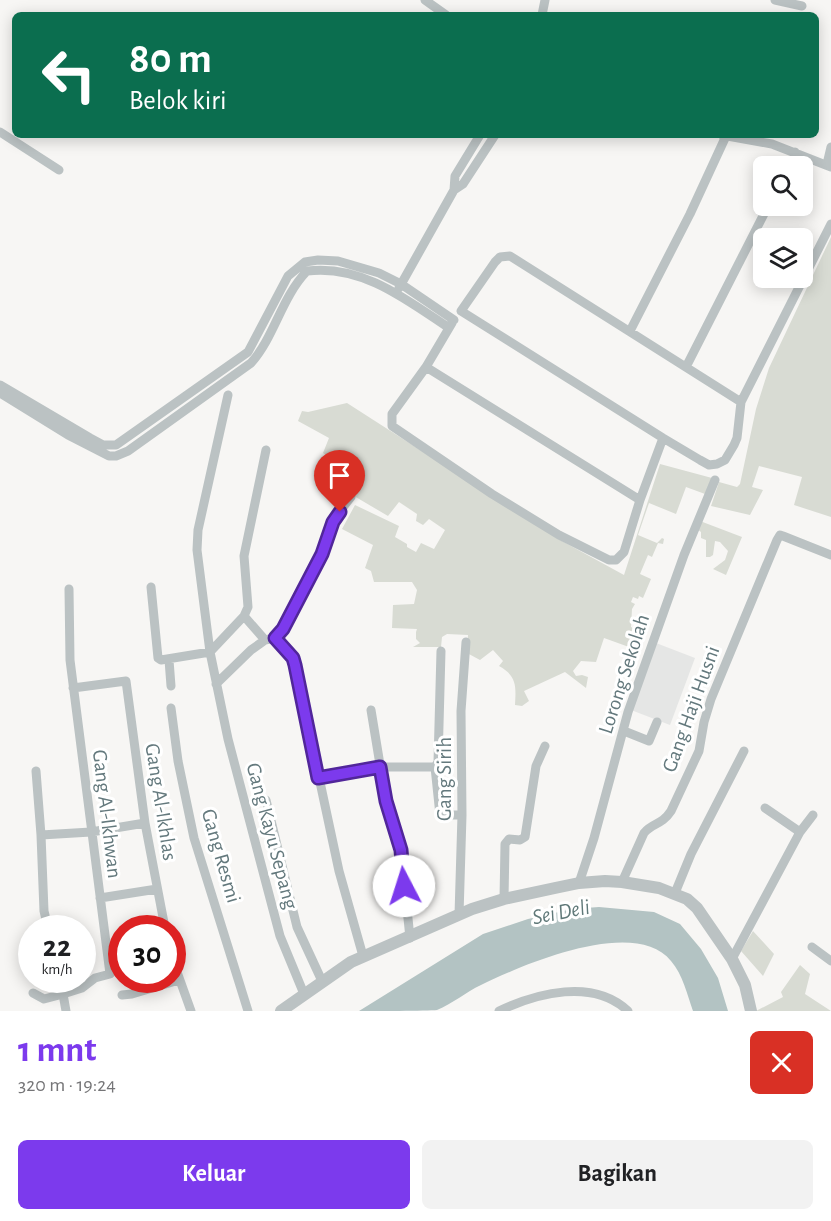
<!DOCTYPE html>
<html lang="id">
<meta charset="utf-8">
<style>
body{margin:0;font-family:"Alegreya Sans",sans-serif;background:#f2f2f2;color:#202124;height:100vh;display:flex;flex-direction:column;font-size:22px;white-space:nowrap}
*{box-sizing:border-box;margin:0}
p{font-size:20px;color:#757577}
.icon{flex:none;width:33px;height:33px;fill:none;stroke:currentColor;stroke-width:2;stroke-linecap:round;stroke-linejoin:round}
.map{position:relative;height:1011px;overflow:hidden}
.side{display:flex;flex-direction:column;background:#fff;flex:1}
.side>*{flex:none}
.hud{position:absolute;left:12px;top:12px;width:807px;height:126px;border-radius:9px;box-shadow:0 3px 15px #0003;background:#0b6e4f;color:#fff;overflow:hidden}
.buttons{position:absolute;left:753px;top:156px;display:grid;gap:12px}
.buttons a{display:grid;place-items:center;width:60px;height:60px;border-radius:9px;background:#fff;box-shadow:0 3px 15px #0003;font-size:30px}
.speed{position:absolute;left:18px;top:915px;display:flex;gap:12px;font-size:30px;font-weight:700;text-align:center}
.speed>*{display:grid;place-content:center;width:78px;height:78px;border-radius:50%;background:#fff;box-shadow:0 3px 15px #0003;line-height:1}
.speed small{font-size:15px;font-weight:400}
.speed .limit{border:9px solid #d22;background:#fff;color:#111}
.pin{position:absolute;display:grid;place-items:center;width:51px;height:51px;color:#fff;margin:-62px -26px;border-radius:50% 50% 50% 0;rotate:-45deg;box-shadow:0 0 6px #0007}
.pin .icon{rotate:45deg}
.me{position:absolute;width:66px;margin:-33px;rotate:355deg;stroke-linejoin:round;filter:drop-shadow(0 0 4px #0008)}
.turn{display:flex;align-items:center;gap:21px;height:126px;padding:0 18px;font-size:27px}
.turn .icon{width:78px;height:78px;stroke-width:2.5}
.turn b{display:block;font-size:42px;line-height:51px}
.round{display:grid;place-items:center;flex:none;width:63px;height:63px;border-radius:9px;background:#f2f2f2}
.summary{display:flex;align-items:center;justify-content:space-between;height:102px;padding:0 18px}
h1{font-size:36px;font-weight:700;line-height:45px;color:#7c3aed}
.button{display:flex;gap:12px;margin-top:auto;padding:12px 18px}
.button a{flex:1;height:69px;border-radius:9px;background:#7c3aed;color:#fff;font-size:24px;font-weight:700;line-height:69px;text-align:center}
.button a+a{background:#f2f2f2;color:#202124}
.map>svg:first-child{display:block}
.built{fill:#e5e6e5}
.green{fill:#d8dbd3}
.water{fill:#b3c3c3}
.lines{fill:none;stroke-linecap:round;stroke-linejoin:round}
.minor{stroke:#bbc2c3;stroke-width:9}
.tertiary{stroke:#bbc2c3;stroke-width:12}
.route-casing{stroke:#51269a;stroke-width:15}
.route{stroke:#7c3aed;stroke-width:10}
.labels{text-anchor:middle;dominant-baseline:central;stroke-width:6;stroke-linejoin:round;paint-order:stroke}
.street-label{font-size:21px;fill:#64797d;stroke:#fff}
.water-label{font-size:22px;font-style:italic;fill:#5f7878;stroke:#fff}
</style>
<div class="map">
<svg width="831" height="1011" viewBox="0 0 831 1011">
<rect width="100%" height="100%" fill="#f7f6f4"/>
<path class="built" d="M 656,643 L 695,658 L 670,725 L 631,710 Z"/>
<path class="green" d="M 831,237 L 831,517 L 794,505 L 802,477 L 759,466 L 752,487 L 763,490 L 750,515 L 711,506 L 719,482 L 737,487 L 740,484 L 756,409 L 769,368 Z
M 347,403 L 560,540 L 624,575 L 660,464 L 712,478 L 705,494 L 686,487 L 676,514 L 649,503 L 638,535 L 657,543 L 662,538 L 664,539 L 663,544 L 658,543 L 652,557 L 648,555 L 640,574 L 651,579 L 643,598 L 639,596 L 638,599 L 633,597 L 631,602 L 635,604 L 632,609 L 631,627 L 636,630 L 629,647 L 604,638 L 596,662 L 581,661 L 573,671 L 576,676 L 582,675 L 588,677 L 586,688 L 565,672 L 524,691 L 529,701 L 522,706 L 515,705 C 516,686 517,676 499,666 L 503,661 L 493,650 L 480,660 L 467,653 L 468,635 L 447,634 L 442,637 L 441,647 L 413,647 L 420,643 L 416,639 L 416,632 L 417,629 L 392,628 L 393,605 L 414,604 L 417,590 L 412,582 L 374,582 L 371,571 L 365,568 L 373,545 L 342,529 L 355,505 L 399,526 L 395,537 L 407,544 L 407,547 L 416,552 L 421,543 L 434,549 L 445,530 L 429,519 L 423,525 L 416,521 L 417,514 L 399,502 L 388,516 L 354,496 L 358,476 L 323,453 L 329,438 L 298,421 L 302,411 L 308,412 Z
M 700,521 L 742,537 L 726,575 L 713,569 L 725,560 L 728,551 L 720,542 L 715,541 L 713,555 L 710,557 L 706,557 L 706,540 L 701,538 L 701,532 L 697,529 Z
M 753,931 L 774,954 L 763,976 L 741,951 Z
M 800,965 L 810,974 L 805,994 L 831,1011 L 756,1011 L 783,997 L 781,992 Z"/>
<path class="water" d="M 599,907 L 654,912 L 680,924 L 701,949 L 718,978 L 728,1011 L 693,1011 C 687,994 683,975 671,961 C 635,916 522,965 481,985 C 466,992 452,1004 437,1010 C 427,1011 373,1011 359,1011 L 483,934 L 528,919 L 572,909 Z"/>
<g class="lines">
<path class="minor" d="M 425,0 L 446,15
M 775,0 L 802,6
M 542,15 L 545,0
M 0,132 L 59,170
M 722,135 L 772,144 L 831,167
M 827,164 L 831,147
M 788,166 L 795,152
M 454,190 L 455,176 L 480,135
M 399,288 L 454,190 L 463,184 L 495,135
M 452,323 L 426,367 L 640,500
M 630,331 L 690,214 L 726,136
M 426,367 L 392,414 L 392,426 L 492,494 L 559,535 L 609,560 L 616,560 L 624,552 L 640,500 L 663,438
M 686,367 L 768,206
M 0,385 L 90,438 L 103,445 L 116,445 L 248,352 L 288,276 L 305,262 L 318,260 L 338,261 L 379,273 L 401,284 L 454,320
M 0,393 L 68,435 L 109,456 L 116,456 L 128,451 L 251,363 C 275,336 281,298 307,271 C 362,264 407,300 449,328
M 228,395 L 198,530 L 197,550 L 210,652 L 228,739 L 280,936 L 304,994
M 741,402 L 510,256 L 500,257 L 495,262 L 461,311 L 663,438 L 700,460 L 709,465 L 717,464 L 725,460 L 734,445 L 737,438 L 741,402 L 831,224
M 151,587 L 158,658 L 161,660 L 210,652 L 244,616 L 248,607 L 244,556 L 266,450
M 244,616 L 265,640
M 275,638 L 293,658 L 295,665 L 339,871 L 363,956
M 169,660 L 171,686
M 216,684 L 251,650 L 265,640 L 275,638 L 283,629 L 322,554 L 336,516 L 351,497
M 73,688 L 126,681 L 145,823 L 165,928
M 171,708 L 178,761 L 194,838 L 248,1011
M 371,710 L 386,801 L 401,850 L 410,938
M 624,731 L 649,741 L 657,722
M 435,767 L 438,762 L 441,651
M 36,771 L 41,835 L 44,911 L 48,928
M 318,778 L 380,767 L 435,767 L 440,815 L 462,815
M 266,800 L 297,927 L 322,981
M 765,808 L 800,832
M 41,835 L 91,832 L 145,823
M 622,882 L 644,833 C 653,822 661,826 671,811 L 699,751 L 704,722 L 711,699 L 777,540 L 780,535 L 783,536 L 831,555
M 579,883 L 594,838 L 628,712 L 684,555 L 715,480
M 675,893 L 691,854 L 744,751
M 100,898 L 157,889
M 504,899 L 505,844 L 509,839 L 520,840 L 525,837 L 536,766 L 545,746
M 459,915 L 462,815 L 461,711 L 466,642
M 812,947 L 831,961
M 172,958 L 191,1011
M 732,959 L 800,832 L 813,815
M 33,993 L 44,999 L 63,994 L 60,980
M 122,995 L 132,994 L 179,980
M 66,1011 L 63,994 L 82,988 L 95,978 L 110,974 L 70,660 L 69,589
M 499,1011 C 537,993 593,978 628,1011"/>
<path class="tertiary" d="M 281,1011 L 351,962 L 472,909 L 504,899 L 555,888 L 579,883 L 605,881 L 622,882 L 659,888 L 687,899 L 697,908 L 732,959 L 745,985 L 751,1011"/>
</g>
<g class="lines">
<defs>
<path id="route" d="M 340,512 L 333,522 L 322,554 L 283,629 L 275,638 L 293,658 L 295,665 L 318,778 L 380,767 L 386,801 L 401,850 L 404,886"/>
</defs>
<use href="#route" class="route-casing"/>
<use href="#route" class="route"/>
</g>
<g class="labels">
<g class="street-label">
<text transform="translate(624 674) rotate(-72)">Lorong Sekolah</text>
<text transform="translate(691 709) rotate(-70)">Gang Haji Husni</text>
<text transform="translate(444 779) rotate(-90)">Gang Sirih</text>
<text transform="translate(161 802) rotate(81)">Gang Al-Ikhlas</text>
<text transform="translate(107 814) rotate(83)">Gang Al-Ikhwan</text>
<text transform="translate(272 836) rotate(75)">Gang Kayu Sepang</text>
<text transform="translate(221 856) rotate(74)">Gang Resmi</text>
</g>
<g class="water-label">
<text transform="translate(561 912) rotate(-11)">Sei Deli</text>
</g>
</g>
</svg>
<div class="buttons">
<a><svg class="icon" aria-label="search" viewBox="0 0 24 24"><circle cx="10" cy="10" r="6"/><path d="M15 15l6 6"/></svg></a>
<a><svg class="icon" aria-label="layers" viewBox="0 0 24 24"><path d="M12 4l9 5-9 5-9-5zM3 14l9 5 9-5"/></svg></a>
</div>
<div class="speed"><div>22<small>km/h</small></div><div class="limit">30</div></div>
<div class="pin" style="left:340px;top:512px;background:#d93025"><svg class="icon" aria-label="arrive" viewBox="0 0 24 24"><path d="M6 21V4h12l-3 4 3 4H6"/></svg></div>
<svg class="me" style="left:404px;top:886px" viewBox="-20 -20 40 40"><circle r="19" fill="#fff"/><path d="M0-13L10 11 0 6-10 11z" fill="#7c3aed"/></svg>
<div class="hud">
<div class="turn"><svg class="icon" aria-label="left" viewBox="0 0 24 24"><path d="M17 20v-9H6M10 6l-5 5 5 5"/></svg><div><b>80 m</b>Belok kiri</div></div>
</div>
</div>
<section class="side">
<div class="summary"><div><h1>1 mnt</h1><p>320 m · 19:24</p></div><a class="round" style="background:#d93025;color:#fff"><svg class="icon" aria-label="close" viewBox="0 0 24 24"><path d="M6 6l12 12M18 6L6 18"/></svg></a></div>
<div class="button"><a>Keluar</a><a>Bagikan</a></div>
</section>
